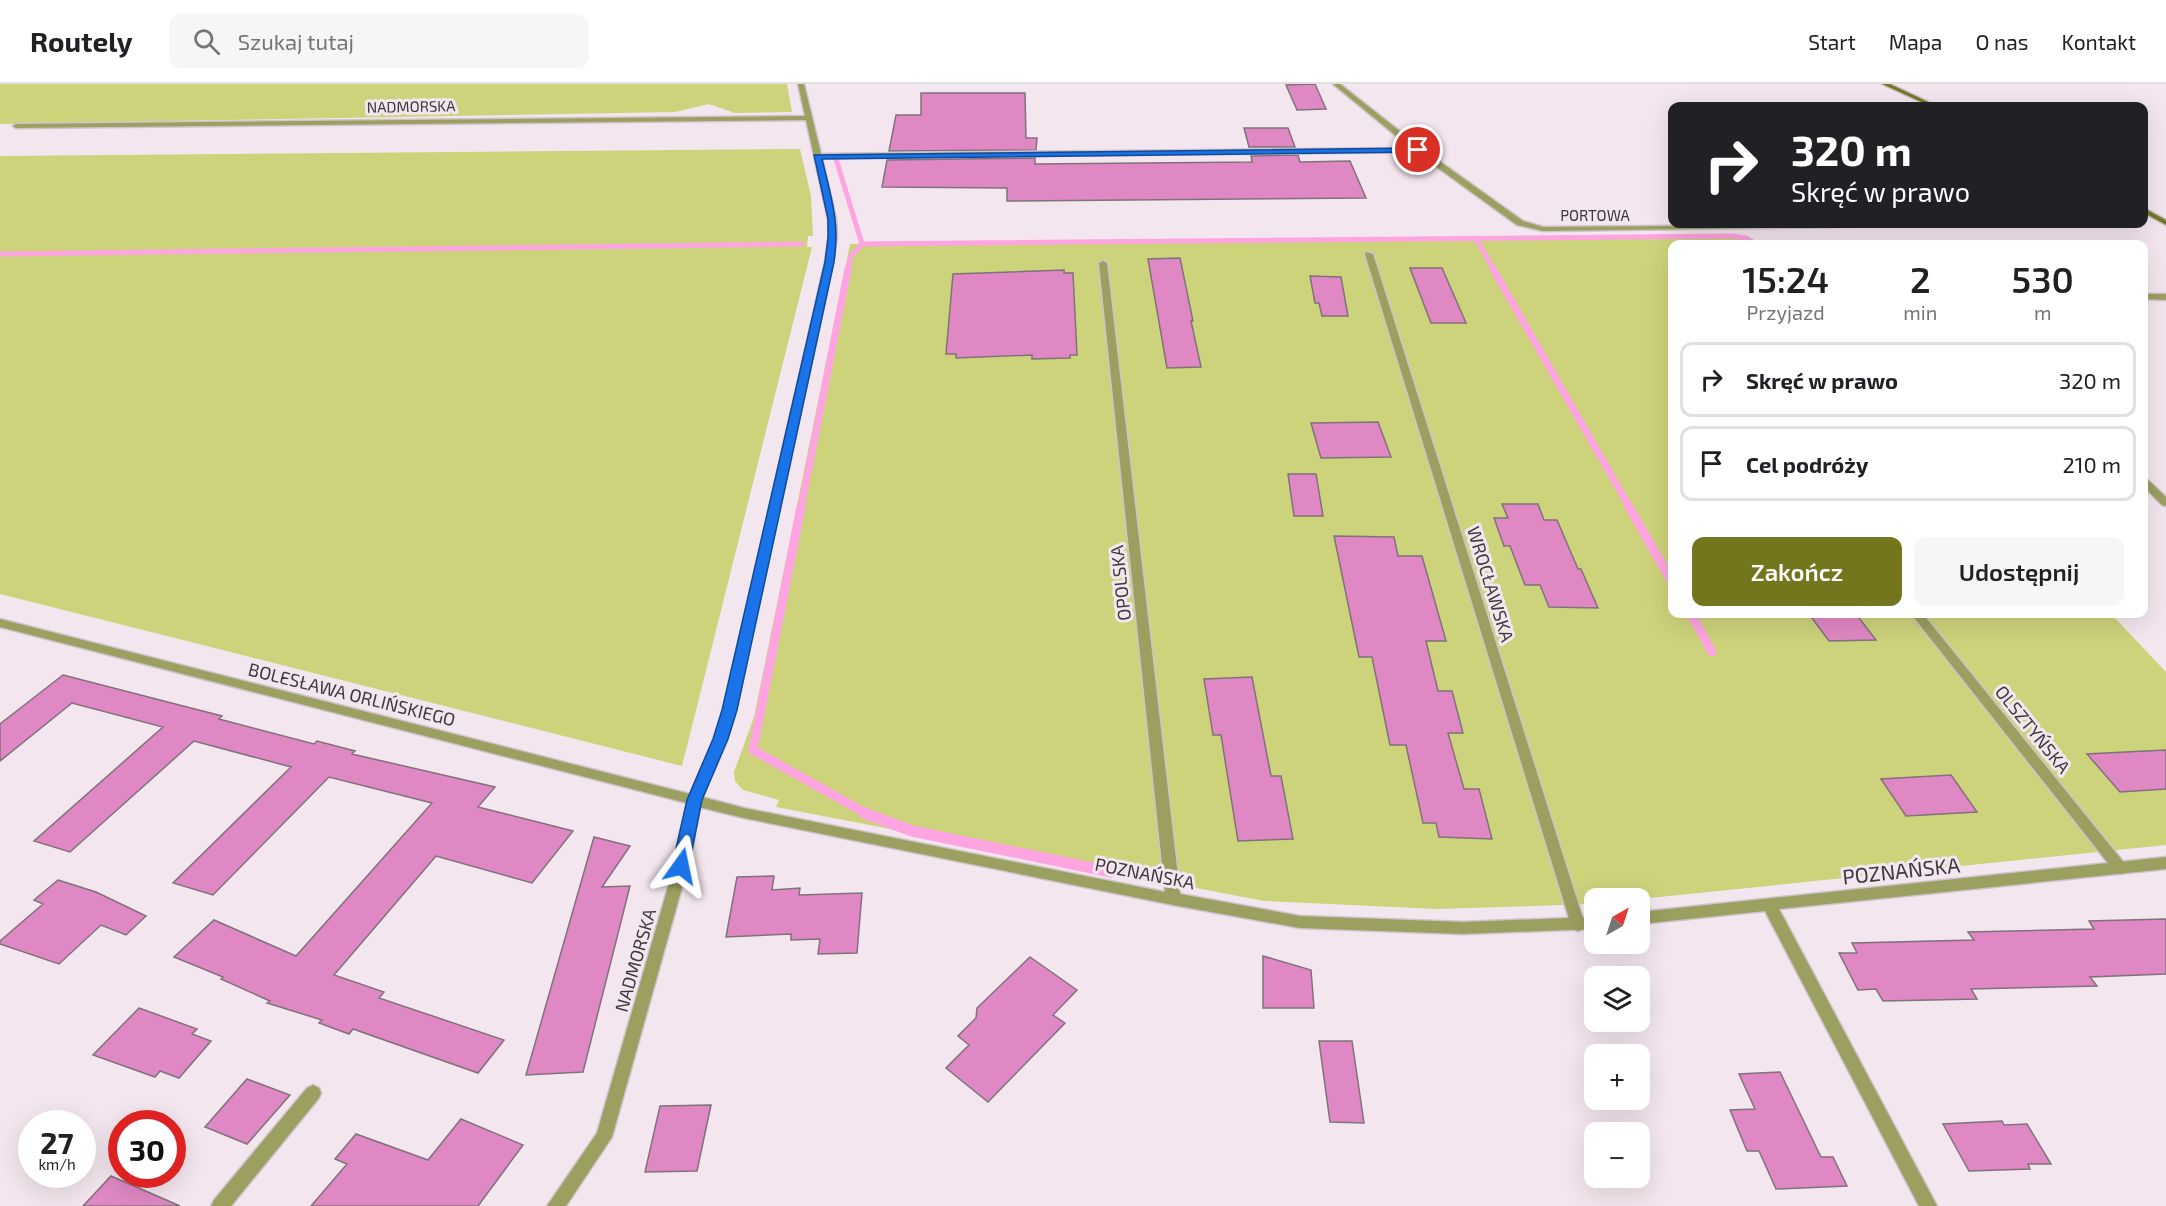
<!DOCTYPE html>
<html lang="pl">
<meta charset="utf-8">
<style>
body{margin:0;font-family:"Exo 2",sans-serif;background:#f6f6f6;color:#202124;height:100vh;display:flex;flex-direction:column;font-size:22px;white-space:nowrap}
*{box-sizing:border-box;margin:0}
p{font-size:20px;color:#757577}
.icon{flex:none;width:33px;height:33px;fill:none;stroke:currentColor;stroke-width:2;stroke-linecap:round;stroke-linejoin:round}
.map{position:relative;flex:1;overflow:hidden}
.panel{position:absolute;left:1668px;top:156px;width:480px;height:378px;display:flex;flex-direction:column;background:#fff;border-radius:12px;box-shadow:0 6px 24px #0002}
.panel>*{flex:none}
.banner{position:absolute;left:1668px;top:18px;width:480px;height:126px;border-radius:12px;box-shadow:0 6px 24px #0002;background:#202124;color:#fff;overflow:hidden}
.needle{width:39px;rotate:39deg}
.tools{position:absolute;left:1584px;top:804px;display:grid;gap:12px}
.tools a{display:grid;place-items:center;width:66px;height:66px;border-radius:12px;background:#fff;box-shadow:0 6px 24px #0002;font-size:30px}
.speed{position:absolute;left:18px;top:1026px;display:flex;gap:12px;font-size:30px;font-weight:700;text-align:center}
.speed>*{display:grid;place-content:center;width:78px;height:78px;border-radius:50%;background:#fff;box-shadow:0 6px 24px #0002;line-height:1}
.speed small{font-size:15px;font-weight:400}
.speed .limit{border:9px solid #d22;background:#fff;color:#111}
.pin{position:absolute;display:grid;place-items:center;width:51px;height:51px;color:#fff;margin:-26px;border:3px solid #fff;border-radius:50%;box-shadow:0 2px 6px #0007}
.me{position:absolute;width:66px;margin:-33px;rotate:12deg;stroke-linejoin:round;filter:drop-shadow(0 0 4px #0008)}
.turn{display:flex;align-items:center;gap:21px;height:126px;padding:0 24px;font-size:27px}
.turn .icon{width:78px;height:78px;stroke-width:2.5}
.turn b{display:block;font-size:42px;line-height:51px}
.eta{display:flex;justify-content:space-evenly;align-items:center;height:102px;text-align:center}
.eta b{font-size:36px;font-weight:600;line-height:42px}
.button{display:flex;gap:12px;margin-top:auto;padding:12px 24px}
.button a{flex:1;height:69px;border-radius:12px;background:#73761d;color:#fff;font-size:24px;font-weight:600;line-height:69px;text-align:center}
.button a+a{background:#f6f6f6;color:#202124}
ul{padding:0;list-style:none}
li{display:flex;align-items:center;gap:18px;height:75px;margin:0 12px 9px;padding:0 12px;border:3px solid #e0e0e0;border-radius:12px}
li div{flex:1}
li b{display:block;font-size:22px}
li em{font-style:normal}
header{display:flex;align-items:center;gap:36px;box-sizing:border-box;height:84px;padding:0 30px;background:#fff;border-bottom:2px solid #e0e0e0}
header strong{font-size:28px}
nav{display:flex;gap:33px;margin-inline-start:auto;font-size:21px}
.search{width:420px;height:54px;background:#f6f6f6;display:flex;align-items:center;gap:15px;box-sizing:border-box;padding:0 21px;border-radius:12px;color:#757577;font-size:22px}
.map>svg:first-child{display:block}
.green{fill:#cdd37b}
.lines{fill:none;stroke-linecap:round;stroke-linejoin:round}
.stream-far3{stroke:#fea4e0;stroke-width:5}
.stream-far2{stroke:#fea4e0;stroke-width:7}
.stream-far1{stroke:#fea4e0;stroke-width:9}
.stream{stroke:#fea4e0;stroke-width:11}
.building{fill:#e088c3;stroke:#7f727a;stroke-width:1.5}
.lane-casing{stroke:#d0c3cb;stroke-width:3}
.street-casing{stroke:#d0c3cb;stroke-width:3}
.secondary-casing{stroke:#d0c3cb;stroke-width:3}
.lane{fill:#9b9f60;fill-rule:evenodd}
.street{fill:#9b9f60;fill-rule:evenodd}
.secondary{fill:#757827;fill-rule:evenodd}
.route{fill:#1a73e8;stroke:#114b97;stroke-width:1.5}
.labels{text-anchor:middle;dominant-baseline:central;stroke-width:6;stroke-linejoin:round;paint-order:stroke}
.far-street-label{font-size:15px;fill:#3f393d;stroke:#f4e6ee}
.street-label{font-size:18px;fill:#3f393d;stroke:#f4e6ee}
.near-street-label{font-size:21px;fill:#3f393d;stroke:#f4e6ee}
</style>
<header>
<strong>Routely</strong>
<div class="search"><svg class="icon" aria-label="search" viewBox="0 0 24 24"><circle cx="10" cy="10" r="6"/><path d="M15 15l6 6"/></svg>Szukaj tutaj</div>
<nav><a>Start</a><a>Mapa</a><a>O nas</a><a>Kontakt</a></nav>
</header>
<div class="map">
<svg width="2166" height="1122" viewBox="0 0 2166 1122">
<rect width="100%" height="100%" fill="#f4e6ee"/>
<path class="green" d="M 0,0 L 787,0 L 792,28 L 735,29 L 709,20 L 675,28 L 0,40 Z
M 800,65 L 811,112 L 813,152 L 808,152 L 807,163 L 812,163 L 682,682 L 0,510 L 0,72 Z
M 1732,152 L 1746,154 L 1756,160 L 1672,160 L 1672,530 L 2111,530 L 2166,588 L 2166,761 L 1640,815 L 1594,814 L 1594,820 L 1437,825 L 1264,817 L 776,723 L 779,716 L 743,706 L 735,697 L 734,688 L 754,633 L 850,160 Z"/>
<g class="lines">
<path class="stream-far3" d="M 836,75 L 862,160
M 1476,155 L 1494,186
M 0,170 L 802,160
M 848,186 L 851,172 L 862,160 L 1732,152 L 1746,154 L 1756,160"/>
<path class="stream-far2" d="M 1493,185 L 1630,424
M 801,424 L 848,185"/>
<path class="stream-far1" d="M 801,423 L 753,666 L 867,730
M 1629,423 L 1672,498
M 1691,530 L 1712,568"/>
<path class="stream" d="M 864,729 L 912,747 L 1111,788"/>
</g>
<path class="building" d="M 1315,0 L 1326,25 L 1297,26 L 1286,1 Z
M 921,9 L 1025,9 L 1026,54 L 1037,54 L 1036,66 L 889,67 L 896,31 L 921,31 Z
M 1244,44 L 1288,44 L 1295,63 L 1249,63 Z
M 1298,71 L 1300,78 L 1350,77 L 1366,114 L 1007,117 L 1007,104 L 882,103 L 887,76 L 1035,74 L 1035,80 L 1252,78 L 1251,72 Z
M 1180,174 L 1193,237 L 1191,237 L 1201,283 L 1167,284 L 1148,175 Z
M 1410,184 L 1442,184 L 1466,239 L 1431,239 Z
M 1064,186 L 1064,189 L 1073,189 L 1077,271 L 1070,271 L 1070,274 L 1032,275 L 1032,271 L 956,274 L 956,270 L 946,270 L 953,190 Z
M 1310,192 L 1341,193 L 1348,232 L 1322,232 L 1319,219 L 1315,219 Z
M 1378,338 L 1391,373 L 1321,374 L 1311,339 Z
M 1288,390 L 1316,390 L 1323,432 L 1294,432 Z
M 1502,420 L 1538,420 L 1544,436 L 1557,436 L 1578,485 L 1581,485 L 1598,524 L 1549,523 L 1540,501 L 1525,501 L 1510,462 L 1504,462 L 1494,434 L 1508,434 Z
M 1334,452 L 1394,453 L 1398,472 L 1422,472 L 1446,557 L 1426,557 L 1438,607 L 1452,607 L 1463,649 L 1448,649 L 1464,705 L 1479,705 L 1492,755 L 1439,753 L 1436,739 L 1423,739 L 1406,661 L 1390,661 L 1372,573 L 1359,573 Z
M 1809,530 L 1856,530 L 1876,556 L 1829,557 Z
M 63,591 L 187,623 L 222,632 L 219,635 L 314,660 L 317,657 L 355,667 L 352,670 L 495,703 L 478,723 L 573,747 L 532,799 L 436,772 L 334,891 L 384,908 L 379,914 L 504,956 L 478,989 L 353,945 L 349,950 L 319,939 L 322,936 L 267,919 L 270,917 L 221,895 L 223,893 L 174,873 L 214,836 L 296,872 L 432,719 L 329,693 L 213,811 L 173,799 L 291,683 L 194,657 L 70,768 L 34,757 L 163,643 L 72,619 L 0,677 L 0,640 Z
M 1252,593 L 1271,692 L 1281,692 L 1293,755 L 1238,757 L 1221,651 L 1213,651 L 1204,595 Z
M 2166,666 L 2166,705 L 2120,708 L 2087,670 Z
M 1951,691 L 1977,728 L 1906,732 L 1881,695 Z
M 594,753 L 630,762 L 602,803 L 630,802 L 583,988 L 526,991 Z
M 774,792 L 772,806 L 800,804 L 799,811 L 862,809 L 857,869 L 818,870 L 820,855 L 791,856 L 791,850 L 726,853 L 737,793 Z
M 58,796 L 96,808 L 146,832 L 126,851 L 101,841 L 59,880 L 0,860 L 0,857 L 43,820 L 34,816 Z
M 2166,835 L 2166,890 L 2090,893 L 2097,902 L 1971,905 L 1977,915 L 1883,917 L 1876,905 L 1858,906 L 1839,869 L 1857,869 L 1852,859 L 1974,856 L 1968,848 L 2094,845 L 2089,837 Z
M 1263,872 L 1311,886 L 1314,924 L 1263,924 Z
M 1030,873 L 1077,906 L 1053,931 L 1065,939 L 988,1018 L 946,984 L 969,961 L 958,952 L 976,934 L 977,924 Z
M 139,924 L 197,945 L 192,950 L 211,957 L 179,994 L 160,987 L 155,993 L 93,971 Z
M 1319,957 L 1352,957 L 1364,1039 L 1330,1038 Z
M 1780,988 L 1821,1073 L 1833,1073 L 1847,1102 L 1776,1105 L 1759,1067 L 1747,1067 L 1730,1026 L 1755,1025 L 1739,990 Z
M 247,995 L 290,1011 L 247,1060 L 205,1043 Z
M 711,1021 L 697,1087 L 645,1088 L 660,1022 Z
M 461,1035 L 523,1061 L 478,1122 L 311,1122 L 347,1080 L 335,1075 L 356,1050 L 428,1076 Z
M 2002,1037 L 2004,1041 L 2027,1040 L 2051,1080 L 2028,1080 L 2030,1085 L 1969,1087 L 1943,1040 Z
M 111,1092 L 180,1122 L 83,1122 Z"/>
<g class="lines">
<defs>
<path id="lane" d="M 1366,168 L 1373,170 L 1585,841 L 1583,845 L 1578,847 L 1573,845 L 1571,841 L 1365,170 Z
M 1911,530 L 1923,530 L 2125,780 L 2127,784 L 2125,788 L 2120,790 L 2115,788 Z
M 313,1001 L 319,1004 L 321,1009 L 319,1014 L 231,1122 L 211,1122 L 214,1116 L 307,1004 Z"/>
<path id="street" d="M 798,0 L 804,0 L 821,70 L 1411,64 L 1333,0 L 1340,0 L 1421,64 L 1523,137 L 1543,143 L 1906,140 L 1902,142 L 1543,147 L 1517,141 L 1416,68 L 822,74 L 836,135 L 837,153 L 833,178 L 736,625 L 726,655 L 702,713 L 744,724 L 1165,808 L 1099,179 L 1103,177 L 1107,179 L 1180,810 L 1300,832 L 1463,838 L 1594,833 L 1594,845 L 1463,850 L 1300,844 L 1173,821 L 744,734 L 699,723 L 688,782 L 612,1053 L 566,1122 L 547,1122 L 597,1049 L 674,782 L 687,719 L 0,543 L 0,535 L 690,710 L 714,655 L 724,625 L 825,178 L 829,153 L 828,135 L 806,36 L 16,44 L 13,42 L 16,40 L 805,32 Z
M 2166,210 L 2166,216 L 2144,215 L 2144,210 Z
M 2144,395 L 2148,396 L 2166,413 L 2166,422 L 2162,421 L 2144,403 Z
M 2166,773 L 2166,785 L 1779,825 L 1937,1122 L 1919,1122 L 1765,827 L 1640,840 L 1640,828 Z"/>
<path id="secondary" d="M 1882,0 L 1890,0 L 1937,22 L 1930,22 Z
M 2144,124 L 2166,136 L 2166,141 L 2144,129 Z"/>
</defs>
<use href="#lane" class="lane-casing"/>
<use href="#street" class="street-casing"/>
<use href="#secondary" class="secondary-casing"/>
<use href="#lane" class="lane"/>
<use href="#street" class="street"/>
<use href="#secondary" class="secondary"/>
</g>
<path class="route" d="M 1418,64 L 1421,64 L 1421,68 L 822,75 C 831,113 840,138 834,178 L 737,626 L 728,655 L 702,716 L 689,782 L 686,787 L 681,789 L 675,787 L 672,782 L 687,716 L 713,655 L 722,626 L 825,178 L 828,153 L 828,135 L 814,71 Z"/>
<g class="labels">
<g class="far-street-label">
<text transform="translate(411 22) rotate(-1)">NADMORSKA</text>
<text x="1595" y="131">PORTOWA</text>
</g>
<g class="street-label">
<text transform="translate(1120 499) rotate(-96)">OPOLSKA</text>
<text transform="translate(1491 500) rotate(73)">WROCŁAWSKA</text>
<text transform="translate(352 610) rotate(14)">BOLESŁAWA ORLIŃSKIEGO</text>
<text transform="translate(2033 645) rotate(51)">OLSZTYŃSKA</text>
<text transform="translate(1145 789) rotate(11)">POZNAŃSKA</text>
<text transform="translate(635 876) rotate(-74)">NADMORSKA</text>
</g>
<g class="near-street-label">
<text transform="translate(1901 786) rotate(-6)">POZNAŃSKA</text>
</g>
</g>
</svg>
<div class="tools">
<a><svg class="needle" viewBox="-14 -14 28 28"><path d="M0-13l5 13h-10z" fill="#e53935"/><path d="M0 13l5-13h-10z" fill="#757577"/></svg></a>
<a><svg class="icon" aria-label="layers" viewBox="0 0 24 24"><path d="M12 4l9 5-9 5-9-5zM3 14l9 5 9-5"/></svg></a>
<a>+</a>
<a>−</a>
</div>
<div class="speed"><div>27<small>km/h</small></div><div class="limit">30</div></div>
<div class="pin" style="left:1418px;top:66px;background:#d93025"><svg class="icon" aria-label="arrive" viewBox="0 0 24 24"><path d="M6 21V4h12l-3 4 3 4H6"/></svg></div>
<svg class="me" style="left:681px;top:782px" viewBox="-20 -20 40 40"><path d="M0-17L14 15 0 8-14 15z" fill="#1a73e8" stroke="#fff" stroke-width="4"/></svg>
<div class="banner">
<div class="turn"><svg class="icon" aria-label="right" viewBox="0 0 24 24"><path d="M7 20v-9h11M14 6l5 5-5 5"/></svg><div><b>320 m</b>Skręć w prawo</div></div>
</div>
<section class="panel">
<div class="eta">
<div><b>15:24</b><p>Przyjazd</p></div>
<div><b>2</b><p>min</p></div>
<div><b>530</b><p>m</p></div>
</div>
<ul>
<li><svg class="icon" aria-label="right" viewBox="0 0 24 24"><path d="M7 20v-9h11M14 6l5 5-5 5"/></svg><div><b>Skręć w prawo</b></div><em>320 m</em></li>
<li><svg class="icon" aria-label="arrive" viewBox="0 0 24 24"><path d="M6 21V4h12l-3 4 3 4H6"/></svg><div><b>Cel podróży</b></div><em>210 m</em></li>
</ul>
<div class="button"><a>Zakończ</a><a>Udostępnij</a></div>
</section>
</div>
